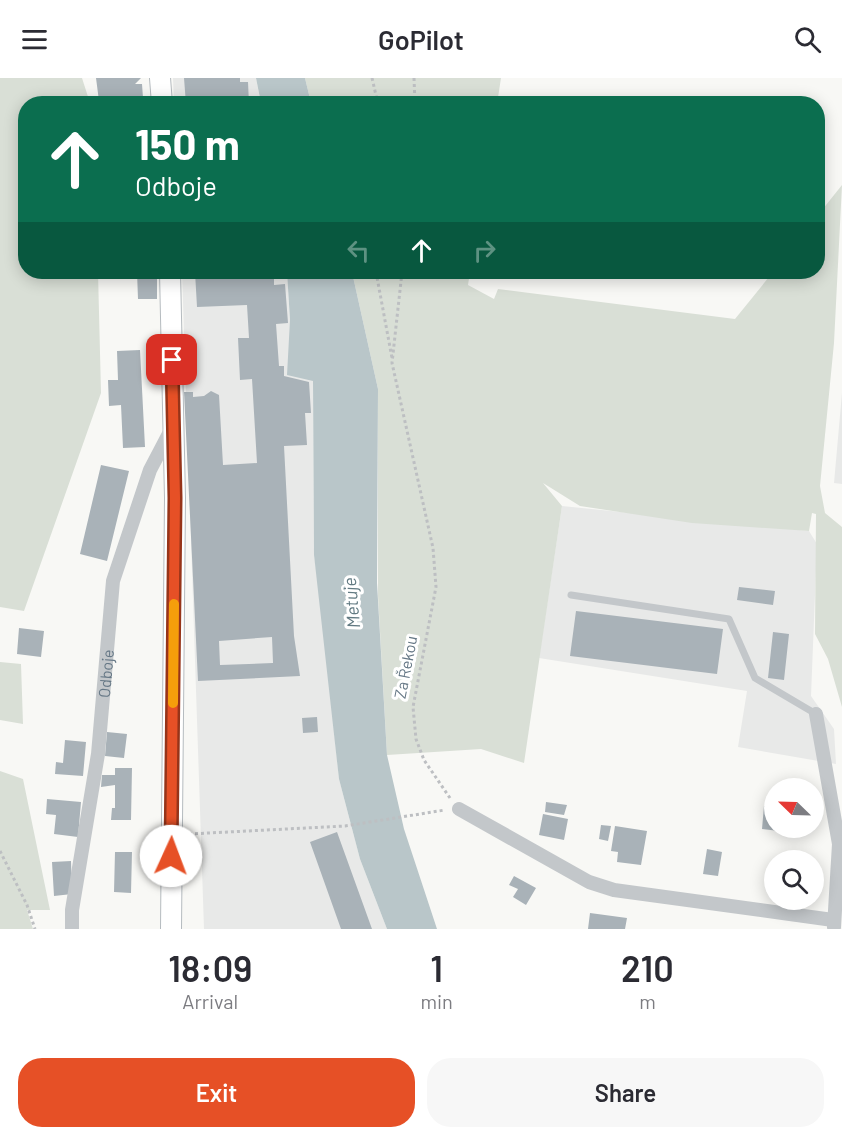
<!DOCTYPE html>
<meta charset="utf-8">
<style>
body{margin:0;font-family:Barlow,sans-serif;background:#f7f7f7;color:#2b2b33;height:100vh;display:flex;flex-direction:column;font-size:22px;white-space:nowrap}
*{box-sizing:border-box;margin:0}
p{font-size:20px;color:#7c7c81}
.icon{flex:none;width:33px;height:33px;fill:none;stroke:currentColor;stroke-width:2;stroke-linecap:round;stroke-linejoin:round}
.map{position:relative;height:851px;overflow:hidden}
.side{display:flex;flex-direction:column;background:#fff;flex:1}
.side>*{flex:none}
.banner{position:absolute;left:18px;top:18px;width:807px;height:183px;border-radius:24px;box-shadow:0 3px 15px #0003;background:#0b6e4f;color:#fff;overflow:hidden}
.needle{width:39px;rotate:293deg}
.fabs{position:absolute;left:764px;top:700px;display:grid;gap:12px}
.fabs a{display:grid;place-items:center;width:60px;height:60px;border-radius:50%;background:#fff;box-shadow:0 3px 15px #0003;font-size:30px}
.pin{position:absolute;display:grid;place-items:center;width:51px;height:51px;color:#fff;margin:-26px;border-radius:12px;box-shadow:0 3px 9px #0006}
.me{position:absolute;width:66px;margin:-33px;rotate:2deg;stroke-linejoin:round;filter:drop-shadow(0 0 4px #0008)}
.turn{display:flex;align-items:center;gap:21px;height:126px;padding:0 18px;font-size:27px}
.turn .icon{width:78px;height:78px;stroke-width:2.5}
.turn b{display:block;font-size:42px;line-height:51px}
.lanes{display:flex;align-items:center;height:57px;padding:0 18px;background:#0003;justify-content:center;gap:30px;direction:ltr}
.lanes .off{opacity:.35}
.eta{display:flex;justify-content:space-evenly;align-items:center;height:102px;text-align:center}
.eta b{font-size:36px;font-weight:600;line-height:42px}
.primary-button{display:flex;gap:12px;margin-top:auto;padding:12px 18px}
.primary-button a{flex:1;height:69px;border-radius:24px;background:#e65026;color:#fff;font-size:24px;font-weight:600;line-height:69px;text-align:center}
.primary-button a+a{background:#f7f7f7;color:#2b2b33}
header{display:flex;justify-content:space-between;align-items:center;height:78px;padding:0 18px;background:#fff;font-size:27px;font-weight:600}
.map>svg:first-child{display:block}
.built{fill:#e8e9e8}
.green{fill:#d9dfd6}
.water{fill:#b9c6c9}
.building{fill:#a9b2b8;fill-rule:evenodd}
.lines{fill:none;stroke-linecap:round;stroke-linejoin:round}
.secondary-casing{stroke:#b5bbbf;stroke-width:22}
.path{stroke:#bdbfc2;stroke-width:3;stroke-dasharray:3 3;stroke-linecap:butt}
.lane{stroke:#c3c7ca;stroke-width:7}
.street{stroke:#c3c7ca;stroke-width:14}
.secondary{stroke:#fff;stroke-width:20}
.route-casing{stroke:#963419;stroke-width:15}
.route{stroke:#e65026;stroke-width:10}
.slow{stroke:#f59e0b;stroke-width:10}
.labels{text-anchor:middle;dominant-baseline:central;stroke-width:6;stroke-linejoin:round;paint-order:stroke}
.street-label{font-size:16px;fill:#667886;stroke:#fff}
.water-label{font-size:18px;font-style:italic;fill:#627a82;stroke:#fff}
</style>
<header><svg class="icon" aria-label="menu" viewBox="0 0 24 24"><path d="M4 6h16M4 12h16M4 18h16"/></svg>GoPilot<svg class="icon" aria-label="search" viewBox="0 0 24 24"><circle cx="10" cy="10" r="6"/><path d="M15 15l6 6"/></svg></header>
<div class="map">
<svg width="842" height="851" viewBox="0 0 842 851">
<rect width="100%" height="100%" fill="#f8f8f5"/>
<path class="built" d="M 173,0 L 256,0 L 261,25 L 174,25 Z
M 182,194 L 287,194 L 290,242 L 313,302 L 314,477 L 322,532 L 339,701 L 360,781 L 387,851 L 204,851 Z
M 842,315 L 842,406 L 834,405 Z
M 562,428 L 809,453 L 817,466 L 811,618 L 834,651 L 836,686 L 738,669 L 747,613 L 539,580 Z"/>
<path class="green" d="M 0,0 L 82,0 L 90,25 L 26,26 L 26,194 L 98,194 L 101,315 L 24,533 L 0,529 Z
M 305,0 L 501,0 L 497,26 L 311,25 Z
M 842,107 L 834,265 L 820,408 L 825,435 L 842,449 L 842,629 L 828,581 L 815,556 L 816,436 L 812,435 L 809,453 L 692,445 L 580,428 L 543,405 L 562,428 L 524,685 L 481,671 L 387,677 L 378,518 L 378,311 L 352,194 L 470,194 L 468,207 L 494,221 L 498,211 L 735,241 L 773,194 L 818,194 L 818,137 Z
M 0,584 L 21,586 L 23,646 L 0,642 Z
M 0,693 L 23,701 L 50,832 L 27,832 L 33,851 L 0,851 Z"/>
<path class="water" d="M 256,0 L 305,0 L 311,25 L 261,25 Z
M 287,194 L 352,194 L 378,311 L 377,505 L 387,677 L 404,751 L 437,851 L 387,851 L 360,781 L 339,701 L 314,477 L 313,303 L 287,297 L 290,242 Z"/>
<path class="building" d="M 96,0 L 141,0 L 135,6 L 142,6 L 143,20 L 99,23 Z
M 184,0 L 240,0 L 240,4 L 248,4 L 249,26 L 186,26 Z
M 137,194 L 157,194 L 157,221 L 138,221 Z
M 195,194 L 274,194 L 274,207 L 285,206 L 288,245 L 276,246 L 279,288 L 284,288 L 284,298 L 309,304 L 311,335 L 305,335 L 307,367 L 284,368 L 294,558 L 300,598 L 198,603 L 184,314 L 193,314 L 193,319 L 204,318 L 211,313 L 219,317 L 223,387 L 257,385 L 252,301 L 240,302 L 238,260 L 249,260 L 247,227 L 197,229 ZM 272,559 L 273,585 L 220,587 L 219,563 Z
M 140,272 L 145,369 L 123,370 L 121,327 L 109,328 L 108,302 L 118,302 L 117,273 Z
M 101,387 L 129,393 L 107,483 L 80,476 Z
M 739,509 L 775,513 L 773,527 L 737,522 Z
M 576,533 L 723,551 L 717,596 L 570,578 Z
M 19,550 L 44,553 L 41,579 L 17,576 Z
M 773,554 L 789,556 L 784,602 L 768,600 Z
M 317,639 L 318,654 L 303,655 L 302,640 Z
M 107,654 L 127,656 L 124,680 L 105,678 Z
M 65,662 L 86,664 L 83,698 L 55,696 L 56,684 L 63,685 Z
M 115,690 L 132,690 L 131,742 L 111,742 L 112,730 L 115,730 L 115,707 L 101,709 L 102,697 L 115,697 Z
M 47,721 L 81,724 L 78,759 L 54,756 L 56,737 L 46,736 Z
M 546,724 L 567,727 L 564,737 L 545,734 Z
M 764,728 L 774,729 L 774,750 L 796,750 L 796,755 L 762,751 Z
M 543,736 L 568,741 L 564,762 L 539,757 Z
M 601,747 L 611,748 L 608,763 L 599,761 Z
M 615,748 L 647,753 L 641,787 L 617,784 L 618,774 L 611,773 Z
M 337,754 L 363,826 L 372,851 L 341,851 L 310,764 Z
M 707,771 L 722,774 L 718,798 L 703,796 Z
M 115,774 L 132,774 L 131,815 L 114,814 Z
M 71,783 L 72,816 L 54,818 L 52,784 Z
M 514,798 L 536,810 L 526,827 L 513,819 L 518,811 L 509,807 Z
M 590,835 L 627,840 L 625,851 L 588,851 Z"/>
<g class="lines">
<defs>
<path id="secondary" d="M 160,0 L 162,26
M 170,194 L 175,420 L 171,851"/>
</defs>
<use href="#secondary" class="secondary-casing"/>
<path class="path" d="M 372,0 L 378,26
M 414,0 L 415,26
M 376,194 L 392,280
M 402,194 L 392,285 L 433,470 L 436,509 L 413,629 L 416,661 L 424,682 L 450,720
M 189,756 L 345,748 L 445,732
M 0,773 L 27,827 L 35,851"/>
<path class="lane" d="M 571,517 L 729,541 L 755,600 L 816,636"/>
<g class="street">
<path d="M 816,636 L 839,766"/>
<path d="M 459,731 L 589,804 L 614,812 L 833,842"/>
<path d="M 834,849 L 839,766 L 842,764"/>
<path id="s1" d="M 72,851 L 72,832 L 98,676 L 113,503 L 150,392 L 172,350"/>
</g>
<use href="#secondary" class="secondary"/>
</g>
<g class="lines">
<defs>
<path id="route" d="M 171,778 L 175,420 L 172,282"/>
</defs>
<use href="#route" class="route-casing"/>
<use href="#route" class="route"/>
<path class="slow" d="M 173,625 L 174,526"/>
</g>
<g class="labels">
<g class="street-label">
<text transform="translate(405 589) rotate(-79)">Za Řekou</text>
<text stroke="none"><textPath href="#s1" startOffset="258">Odboje</textPath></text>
</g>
<g class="water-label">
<text transform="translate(351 525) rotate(-95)">Metuje</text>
</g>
</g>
</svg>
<div class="fabs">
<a><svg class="needle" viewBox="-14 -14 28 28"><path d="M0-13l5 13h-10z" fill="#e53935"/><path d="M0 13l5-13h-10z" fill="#7c7c81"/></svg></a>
<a><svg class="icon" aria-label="search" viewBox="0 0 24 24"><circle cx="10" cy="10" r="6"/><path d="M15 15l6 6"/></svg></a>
</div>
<div class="pin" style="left:172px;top:282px;background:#d93025"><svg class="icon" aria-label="arrive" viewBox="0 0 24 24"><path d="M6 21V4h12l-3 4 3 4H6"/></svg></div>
<svg class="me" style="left:171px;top:778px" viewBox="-20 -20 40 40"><circle r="19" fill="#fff"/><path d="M0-13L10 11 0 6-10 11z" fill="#e65026"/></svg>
<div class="banner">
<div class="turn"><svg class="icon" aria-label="ahead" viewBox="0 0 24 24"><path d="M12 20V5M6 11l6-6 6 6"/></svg><div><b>150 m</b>Odboje</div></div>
<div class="lanes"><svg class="icon off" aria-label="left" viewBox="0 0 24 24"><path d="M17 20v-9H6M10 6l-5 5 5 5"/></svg><svg class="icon" aria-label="ahead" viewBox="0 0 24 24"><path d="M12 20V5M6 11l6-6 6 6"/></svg><svg class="icon off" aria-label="right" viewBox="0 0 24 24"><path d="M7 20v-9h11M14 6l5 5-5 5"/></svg></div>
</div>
</div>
<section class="side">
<div class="eta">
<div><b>18:09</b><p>Arrival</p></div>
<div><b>1</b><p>min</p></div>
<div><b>210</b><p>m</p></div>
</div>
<div class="primary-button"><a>Exit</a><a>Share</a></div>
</section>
